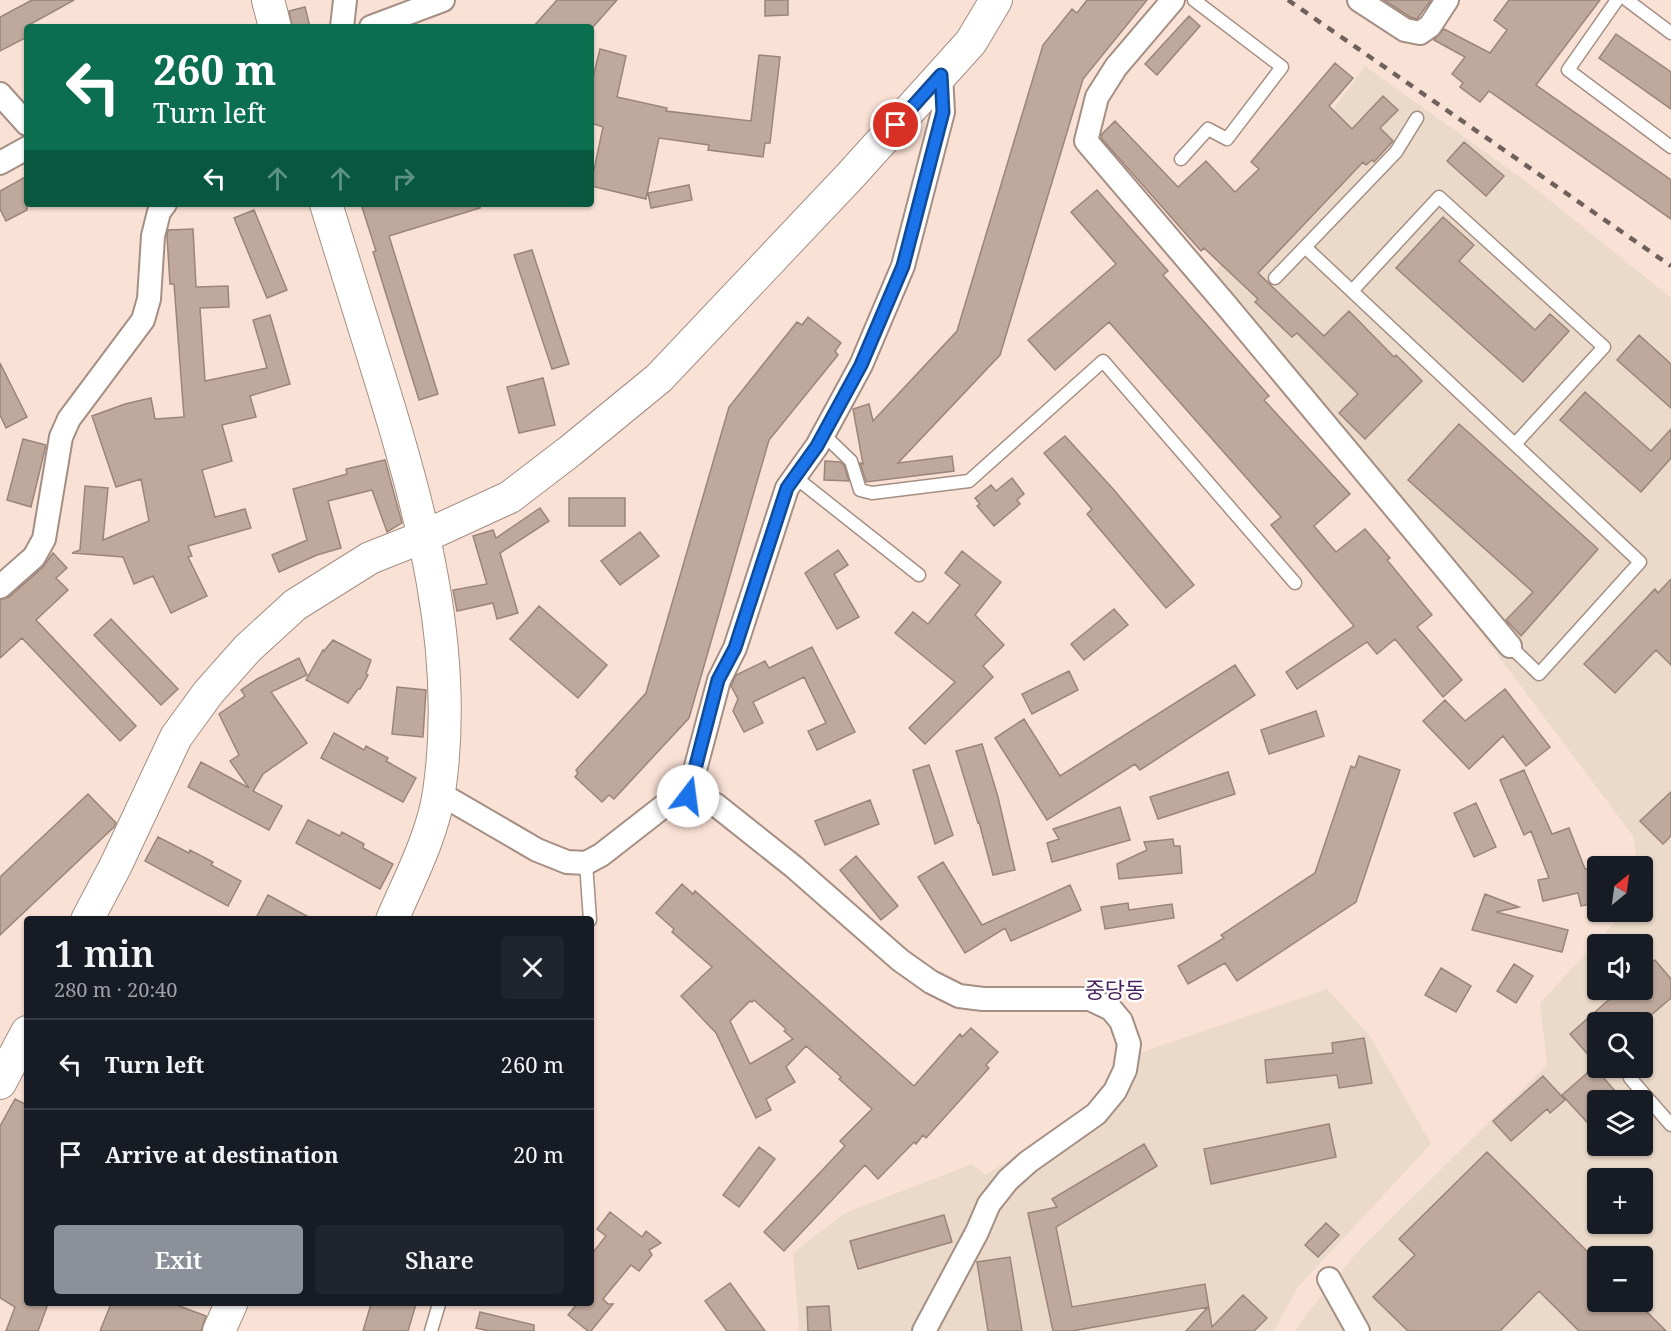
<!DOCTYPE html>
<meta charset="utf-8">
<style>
body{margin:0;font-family:"Noto Serif","Noto Sans KR",serif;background:#20242c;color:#f1f3f6;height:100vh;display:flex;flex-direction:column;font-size:22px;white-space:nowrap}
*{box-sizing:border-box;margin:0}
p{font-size:20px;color:#9ea1a6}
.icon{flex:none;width:33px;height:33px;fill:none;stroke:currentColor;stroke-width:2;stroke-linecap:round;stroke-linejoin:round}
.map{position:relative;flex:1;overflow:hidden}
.drawer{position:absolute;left:24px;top:916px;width:570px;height:390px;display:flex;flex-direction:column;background:#171b24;border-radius:6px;box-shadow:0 2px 4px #0004}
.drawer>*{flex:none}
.guide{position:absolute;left:24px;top:24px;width:570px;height:183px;border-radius:6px;box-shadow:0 2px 4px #0004;background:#0b6e4f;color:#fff;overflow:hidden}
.needle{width:39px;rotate:29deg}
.controls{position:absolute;left:1587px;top:856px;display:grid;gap:12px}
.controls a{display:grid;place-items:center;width:66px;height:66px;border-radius:6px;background:#171b24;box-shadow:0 2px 4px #0004;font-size:30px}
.pin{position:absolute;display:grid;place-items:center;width:51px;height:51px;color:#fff;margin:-26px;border:3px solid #fff;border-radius:50%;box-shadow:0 2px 6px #0007}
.me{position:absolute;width:66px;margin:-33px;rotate:15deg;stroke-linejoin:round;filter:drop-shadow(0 0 4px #0008)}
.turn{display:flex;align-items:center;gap:21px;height:126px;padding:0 30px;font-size:27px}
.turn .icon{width:78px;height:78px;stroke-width:2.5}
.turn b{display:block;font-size:42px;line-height:51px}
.lanes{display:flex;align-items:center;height:57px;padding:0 30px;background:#0003;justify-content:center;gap:30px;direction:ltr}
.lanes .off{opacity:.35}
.round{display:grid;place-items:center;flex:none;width:63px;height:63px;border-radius:6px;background:#20242c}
.head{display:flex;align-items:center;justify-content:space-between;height:102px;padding:0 30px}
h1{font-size:36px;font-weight:600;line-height:45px}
.cta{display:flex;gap:12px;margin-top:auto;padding:12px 30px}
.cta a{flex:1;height:69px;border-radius:6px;background:#8c9099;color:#fff;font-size:24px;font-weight:600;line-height:69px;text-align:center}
.cta a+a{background:#20242c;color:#f1f3f6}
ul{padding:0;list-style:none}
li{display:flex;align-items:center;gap:18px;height:90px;padding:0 30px;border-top:2px solid #363941}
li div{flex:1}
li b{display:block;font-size:22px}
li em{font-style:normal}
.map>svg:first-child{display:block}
.industrial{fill:#ebdac9;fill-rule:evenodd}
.building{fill:#bfa89c;stroke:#9b857a;stroke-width:1.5;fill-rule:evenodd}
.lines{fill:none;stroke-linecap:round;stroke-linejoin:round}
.lane-casing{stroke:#a58e83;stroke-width:15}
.street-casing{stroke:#a58e83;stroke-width:26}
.secondary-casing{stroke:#a58e83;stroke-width:34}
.lane{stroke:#fff;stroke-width:12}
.street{stroke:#fff;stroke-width:22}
.secondary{stroke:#fff;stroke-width:32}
.rail{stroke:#6e615b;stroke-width:4.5;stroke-dasharray:8 8;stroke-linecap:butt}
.route-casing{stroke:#114b97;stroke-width:15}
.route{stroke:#1a73e8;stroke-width:10}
.labels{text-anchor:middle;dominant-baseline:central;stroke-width:4.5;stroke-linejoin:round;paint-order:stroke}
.quarter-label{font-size:22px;fill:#47255c;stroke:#fff}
</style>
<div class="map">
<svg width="1671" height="1331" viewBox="0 0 1671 1331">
<rect width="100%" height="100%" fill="#fae1d5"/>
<path class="industrial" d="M 1365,66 L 1531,185 L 1671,298 L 1671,1331 L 1295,1331 L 1302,1320 L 1358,1251 L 1547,1065 L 1540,1003 L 1618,919 L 1621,912 L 1642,912 L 1642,867 L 1638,867 L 1633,836 L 1213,275 ZM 1598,945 L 1642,945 L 1642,990 L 1598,990 ZM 1598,1023 L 1642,1023 L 1642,1068 L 1598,1068 ZM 1598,1101 L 1642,1101 L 1642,1146 L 1598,1146 ZM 1598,1179 L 1642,1179 L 1642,1224 L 1598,1224 ZM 1598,1257 L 1642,1257 L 1642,1302 L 1598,1302 Z
M 1327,989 L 1370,1036 L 1431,1144 L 1298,1287 L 1274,1331 L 799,1331 L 793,1253 L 845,1213 L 972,1164 L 985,1175 L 1071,1122 L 1108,1085 L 1116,1061 Z"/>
<path class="building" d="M 32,0 L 74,0 L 27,26 L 27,37 L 0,51 L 0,17 Z
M 557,0 L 617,0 L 593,27 L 533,27 Z
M 765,0 L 788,0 L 788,15 L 765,16 Z
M 1087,0 L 1147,0 L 1083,79 L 1000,355 L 898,463 L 952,456 L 954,471 L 866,482 L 860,463 L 863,464 L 853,409 L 869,404 L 873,421 L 957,331 L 1043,45 L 1072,9 L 1077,13 Z
M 1384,0 L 1431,0 L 1417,19 L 1410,17 Z
M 1509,0 L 1600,0 L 1536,85 L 1671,180 L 1671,219 L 1489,91 L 1480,102 L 1460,87 L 1463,83 L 1452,74 L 1465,57 L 1434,40 L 1444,29 L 1490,53 L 1507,30 L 1494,20 Z
M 305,7 L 310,27 L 292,27 L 289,11 Z
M 1189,16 L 1200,26 L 1157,75 L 1145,64 Z
M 1616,34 L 1671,72 L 1671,109 L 1599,58 Z
M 600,49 L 626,56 L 617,97 L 667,108 L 666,111 L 751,121 L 759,55 L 780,57 L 770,143 L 765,143 L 763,157 L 708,150 L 709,145 L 659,138 L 646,199 L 591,186 L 591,170 L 594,170 L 603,127 L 591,123 L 591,85 Z
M 1335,63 L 1353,78 L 1329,106 L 1352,129 L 1383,96 L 1398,110 L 1380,128 L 1393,141 L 1374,162 L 1372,160 L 1366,165 L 1363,162 L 1258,273 L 1324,336 L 1349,311 L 1394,357 L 1396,355 L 1422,381 L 1365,439 L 1339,413 L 1358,394 L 1297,333 L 1292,337 L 1255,302 L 1258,299 L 1204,248 L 1201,251 L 1101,138 L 1102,134 L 1115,121 L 1178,187 L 1206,161 L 1235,192 L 1259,169 L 1251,162 Z
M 1464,142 L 1504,176 L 1486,196 L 1447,161 Z
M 27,176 L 27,210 L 6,221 L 0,209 L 0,191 Z
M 689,185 L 692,200 L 651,208 L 648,193 Z
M 1097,190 L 1168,271 L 1163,275 L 1269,396 L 1264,400 L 1350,494 L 1314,526 L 1336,552 L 1365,529 L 1390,558 L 1387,560 L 1432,615 L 1417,627 L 1462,680 L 1443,697 L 1395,639 L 1377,654 L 1367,642 L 1297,689 L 1286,672 L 1354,626 L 1271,525 L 1281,517 L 1109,322 L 1055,370 L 1028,340 L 1116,264 L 1071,212 Z
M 361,204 L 480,204 L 480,208 L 389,236 L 438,394 L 419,400 L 373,252 L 376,251 Z
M 254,210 L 287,290 L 267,298 L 234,218 Z
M 1443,217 L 1474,245 L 1459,261 L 1535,330 L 1550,314 L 1569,331 L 1523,382 L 1396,268 Z
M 193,229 L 196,287 L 228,286 L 229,307 L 200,308 L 205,381 L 267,368 L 253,320 L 270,315 L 290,384 L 250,396 L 256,417 L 222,425 L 232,461 L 202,470 L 215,517 L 245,509 L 251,528 L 188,546 L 192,556 L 188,557 L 207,596 L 171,613 L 153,576 L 134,584 L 123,557 L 72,553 L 80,550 L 85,486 L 108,488 L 103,540 L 149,521 L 141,479 L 116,487 L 92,416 L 125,404 L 151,398 L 155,419 L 184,417 L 174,284 L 170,284 L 167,236 L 168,230 Z
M 532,250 L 569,364 L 552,369 L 514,255 Z
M 808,317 L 841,343 L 835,351 L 838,355 L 769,440 L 689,718 L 614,799 L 609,795 L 602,802 L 575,777 L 578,773 L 576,770 L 646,693 L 729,407 L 797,322 L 802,325 Z
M 1639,335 L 1671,364 L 1671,408 L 1617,360 Z
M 0,363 L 27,417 L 6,428 L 0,415 Z
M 543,378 L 555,425 L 519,433 L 507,387 Z
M 1585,392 L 1651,451 L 1671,429 L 1671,458 L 1641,492 L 1560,420 Z
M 1459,424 L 1598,549 L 1521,636 L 1506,620 L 1533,592 L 1408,480 Z
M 1065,436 L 1114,490 L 1194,585 L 1166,608 L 1087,514 L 1092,509 L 1044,453 Z
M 23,439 L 46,445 L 31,507 L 7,500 Z
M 385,460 L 402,523 L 387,532 L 372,490 L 328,501 L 341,548 L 317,555 L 279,572 L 272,555 L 307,540 L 293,489 L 347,474 L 346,469 Z
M 825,461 L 840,462 L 844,465 L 849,481 L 824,480 Z
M 1012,478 L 1024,494 L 1017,500 L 1020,504 L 994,526 L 977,506 L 980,504 L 975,498 L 991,485 L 996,491 Z
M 569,498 L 625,498 L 625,526 L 569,526 Z
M 540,508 L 549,521 L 500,553 L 518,613 L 497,619 L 493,603 L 457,611 L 453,590 L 487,584 L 473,536 L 493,530 L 496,538 Z
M 640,532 L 659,556 L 620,585 L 601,561 Z
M 838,550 L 848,565 L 834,574 L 859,617 L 837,629 L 805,573 Z
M 962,551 L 1001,582 L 975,615 L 1004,645 L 983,666 L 993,677 L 925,744 L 909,728 L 955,682 L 895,633 L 913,612 L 928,624 L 960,585 L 945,573 Z
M 53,553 L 67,568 L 56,578 L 68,590 L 36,620 L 136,726 L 120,741 L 22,638 L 0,658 L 0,600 L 9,597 L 43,567 Z
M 1671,579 L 1671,665 L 1656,650 L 1615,693 L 1584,664 L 1655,589 L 1658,593 Z
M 539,606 L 607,665 L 578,698 L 510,639 Z
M 1114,609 L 1128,625 L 1084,660 L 1071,644 Z
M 111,619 L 178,689 L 161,705 L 94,635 Z
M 333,640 L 371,660 L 366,674 L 368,675 L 360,689 L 358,689 L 348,703 L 306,680 L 323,650 L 324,651 Z
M 812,647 L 855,732 L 817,750 L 808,731 L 826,723 L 804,677 L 753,702 L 763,723 L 744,732 L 733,711 L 738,699 L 731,686 L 736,675 L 765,661 L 769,668 Z
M 299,658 L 307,675 L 271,692 L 307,743 L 263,774 L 253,791 L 282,806 L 269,830 L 188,787 L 201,762 L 249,788 L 230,761 L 239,755 L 219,714 L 245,696 L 241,690 L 257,679 Z
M 1235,665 L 1255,695 L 1140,770 L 1135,764 L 1047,820 L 995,738 L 1024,719 L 1060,776 Z
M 1069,671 L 1078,690 L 1032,714 L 1022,694 Z
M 397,687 L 426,690 L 423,737 L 392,734 Z
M 1505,689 L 1550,747 L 1526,766 L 1503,736 L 1469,769 L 1423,721 L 1445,700 L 1465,721 Z
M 1316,711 L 1324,736 L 1269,754 L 1261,730 Z
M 334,733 L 364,750 L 366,746 L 388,758 L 386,761 L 416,778 L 403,802 L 321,758 Z
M 982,744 L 998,797 L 1015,870 L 993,875 L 979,822 L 978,823 L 956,751 Z
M 1359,756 L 1400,770 L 1356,902 L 1237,981 L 1225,963 L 1188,984 L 1178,966 L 1224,938 L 1221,935 L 1315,873 L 1351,766 L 1355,768 Z
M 929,765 L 953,835 L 935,844 L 913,770 Z
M 1524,770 L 1552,834 L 1569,828 L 1585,869 L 1590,868 L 1598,903 L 1581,906 L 1578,893 L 1543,901 L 1538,880 L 1549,878 L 1531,831 L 1524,835 L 1500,780 Z
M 1228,772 L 1235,794 L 1158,819 L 1150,797 Z
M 1671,792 L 1671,836 L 1663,844 L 1640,821 Z
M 88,794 L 116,823 L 114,827 L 0,935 L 0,877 Z
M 870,800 L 879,824 L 825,845 L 815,821 Z
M 1476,803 L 1496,847 L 1474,857 L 1454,813 Z
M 1120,807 L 1130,840 L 1052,862 L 1047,843 L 1059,839 L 1053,829 Z
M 308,820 L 340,836 L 342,832 L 364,844 L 363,848 L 393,864 L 380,889 L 296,843 Z
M 158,837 L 189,853 L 190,850 L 213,862 L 211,865 L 241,881 L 228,906 L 145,861 Z
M 1173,839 L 1174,846 L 1180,846 L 1182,873 L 1119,879 L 1117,864 L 1147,850 L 1144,842 Z
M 856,856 L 898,906 L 881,920 L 840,870 Z
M 943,862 L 982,925 L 1070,885 L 1081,910 L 1011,941 L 1005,928 L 965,953 L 918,877 Z
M 682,884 L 693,894 L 695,891 L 914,1086 L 960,1034 L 962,1037 L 971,1028 L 998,1052 L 986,1065 L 989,1068 L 926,1138 L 923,1135 L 916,1144 L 914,1142 L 878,1179 L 865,1165 L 784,1251 L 764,1232 L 845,1146 L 840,1141 L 872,1109 L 839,1079 L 841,1077 L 806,1046 L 786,1067 L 795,1082 L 766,1099 L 771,1110 L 756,1118 L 716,1033 L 681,996 L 712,967 L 672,932 L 674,929 L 656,913 ZM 754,1000 L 786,1029 L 784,1031 L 793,1039 L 750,1064 L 730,1021 L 750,1001 L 752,1002 Z
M 1485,894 L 1519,907 L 1496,912 L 1568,930 L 1562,952 L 1472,930 Z
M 268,895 L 314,920 L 255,920 Z
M 1128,903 L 1129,910 L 1172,904 L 1174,918 L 1105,929 L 1101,907 Z
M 1642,954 L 1651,963 L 1655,960 L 1671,979 L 1671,998 L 1642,1023 L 1598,1023 L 1598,1066 L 1570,1034 L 1620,990 L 1642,990 Z
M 1514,964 L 1533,976 L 1516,1003 L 1497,991 Z
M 1441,968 L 1471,986 L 1456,1012 L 1425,995 Z
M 1364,1038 L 1372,1083 L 1339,1088 L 1337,1075 L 1267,1083 L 1265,1060 L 1333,1053 L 1332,1043 Z
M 1594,1067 L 1624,1101 L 1598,1101 L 1598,1134 L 1562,1095 Z
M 1543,1076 L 1565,1100 L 1550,1113 L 1547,1109 L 1511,1141 L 1493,1121 Z
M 15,1099 L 27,1105 L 27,1304 L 48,1304 L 38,1331 L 6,1331 L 15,1307 L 0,1298 L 0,1126 Z
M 1329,1124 L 1336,1157 L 1211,1184 L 1204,1149 Z
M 1144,1144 L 1157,1166 L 1056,1227 L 1072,1307 L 1205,1284 L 1212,1327 L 1243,1295 L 1267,1318 L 1254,1331 L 1186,1331 L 1208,1307 L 1072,1331 L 1053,1331 L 1028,1213 L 1057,1207 L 1052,1199 Z
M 759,1147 L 775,1159 L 739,1207 L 723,1195 Z
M 1487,1152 L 1598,1262 L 1598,1302 L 1637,1302 L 1666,1331 L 1579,1331 L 1539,1291 L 1500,1331 L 1408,1331 L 1373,1297 L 1415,1255 L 1399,1239 Z
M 610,1212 L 642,1237 L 646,1231 L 661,1243 L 649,1250 L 652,1255 L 639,1271 L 631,1265 L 603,1299 L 608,1304 L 613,1304 L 591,1331 L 588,1331 L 568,1315 L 577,1304 L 591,1304 L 591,1255 L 606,1236 L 597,1229 Z
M 944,1215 L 952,1242 L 858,1269 L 850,1241 Z
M 1326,1223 L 1339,1235 L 1318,1257 L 1305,1245 Z
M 1010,1257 L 1022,1331 L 988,1331 L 977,1262 Z
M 730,1283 L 765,1331 L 727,1331 L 705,1301 Z
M 111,1304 L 174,1304 L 206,1316 L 201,1331 L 100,1331 Z
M 371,1304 L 416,1304 L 408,1331 L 363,1331 Z
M 829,1306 L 831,1331 L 808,1331 L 807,1307 Z
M 480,1312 L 534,1325 L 534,1331 L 489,1331 L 476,1328 Z"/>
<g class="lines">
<defs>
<path id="lane" d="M 1617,0 L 1568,70 L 1671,147
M 1627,0 L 1671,33
M 1417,118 L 1396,152 L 1305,247 L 1640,562 L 1539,674 L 1510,646
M 1181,159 L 1208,129 L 1227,139 L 1282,67 L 1194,0
M 1275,278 L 1305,247
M 1352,291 L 1439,197 L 1604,347 L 1515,444
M 823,434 L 851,461 L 860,490 L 872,493 L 969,481 L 1103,361 L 1295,583
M 795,477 L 919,575
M 586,863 L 590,920
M 1630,1078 L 1671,1125
M 431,1331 L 439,1304"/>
<path id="street" d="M 1173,0 L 1116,67 L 1097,97 L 1086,141 L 1226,305 L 1510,646
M 1359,0 L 1405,30 L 1420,33 L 1430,26 L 1447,0
M 342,27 L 345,0
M 371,27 L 443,0
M 0,94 L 27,124
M 0,163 L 27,148
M 0,587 L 34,557 L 44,539 L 61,437 L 69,419 L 143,320 L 149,299 L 153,236 L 159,212 L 165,204
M 439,793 L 537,850 L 567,862 L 586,863 L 601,855 L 678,795 L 699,796 L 716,805 L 794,867 L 900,960 L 931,982 L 959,996 L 983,999 L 1090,999 L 1111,1009 L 1121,1021 L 1129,1044 L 1125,1070 L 1115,1091 L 1096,1114 L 1028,1162 L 1008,1180 L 989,1204 L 977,1232 L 924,1331
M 688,796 L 719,680 L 735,648 L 787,488 L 817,446 L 861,365 L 903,266 L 943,112 L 941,75
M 1329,1279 L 1358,1331"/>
<path id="secondary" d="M 268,0 L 275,27
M 326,204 C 344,262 362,320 380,378 C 421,511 460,651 439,792 C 433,835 409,880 392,920
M 87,920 L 116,865 L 176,737 L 208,693 L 247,649 L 295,605 L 370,558 L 423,537 L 510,497 L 570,451 L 659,378 L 851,175 L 971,42 L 996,0
M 0,1083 L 27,1032
M 219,1331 L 231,1304"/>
</defs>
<use href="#lane" class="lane-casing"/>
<use href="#street" class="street-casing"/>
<use href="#secondary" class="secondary-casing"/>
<use href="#lane" class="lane"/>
<use href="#street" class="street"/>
<use href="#secondary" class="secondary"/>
<path class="rail" d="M 1288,0 L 1671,266"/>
</g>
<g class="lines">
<defs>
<path id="route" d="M 688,796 L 718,680 L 735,648 L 787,488 L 817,446 L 861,365 L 903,266 L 943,112 L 941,75 L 896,125"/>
</defs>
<use href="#route" class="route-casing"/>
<use href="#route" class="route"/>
</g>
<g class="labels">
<g class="quarter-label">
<text x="1115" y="989">중당동</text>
</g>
</g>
</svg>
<div class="controls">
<a><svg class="needle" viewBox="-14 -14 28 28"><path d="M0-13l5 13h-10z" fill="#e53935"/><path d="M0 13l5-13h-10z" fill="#9ea1a6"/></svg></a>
<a><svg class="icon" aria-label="sound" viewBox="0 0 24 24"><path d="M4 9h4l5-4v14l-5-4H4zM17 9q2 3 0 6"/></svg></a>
<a><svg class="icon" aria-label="search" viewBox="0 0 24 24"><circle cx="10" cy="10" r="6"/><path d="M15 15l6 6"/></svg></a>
<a><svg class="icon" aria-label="layers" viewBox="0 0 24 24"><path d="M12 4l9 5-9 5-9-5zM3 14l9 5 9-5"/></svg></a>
<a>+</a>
<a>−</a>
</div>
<div class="pin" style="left:896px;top:125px;background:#d93025"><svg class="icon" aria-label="arrive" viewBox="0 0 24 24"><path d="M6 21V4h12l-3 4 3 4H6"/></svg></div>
<svg class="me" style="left:688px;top:796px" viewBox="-20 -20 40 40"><circle r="19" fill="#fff"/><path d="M0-13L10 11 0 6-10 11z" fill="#1a73e8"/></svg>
<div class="guide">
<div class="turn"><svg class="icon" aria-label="left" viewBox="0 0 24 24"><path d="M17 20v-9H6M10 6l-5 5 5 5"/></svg><div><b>260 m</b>Turn left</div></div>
<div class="lanes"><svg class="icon" aria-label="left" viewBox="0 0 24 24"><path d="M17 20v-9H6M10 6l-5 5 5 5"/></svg><svg class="icon off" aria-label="ahead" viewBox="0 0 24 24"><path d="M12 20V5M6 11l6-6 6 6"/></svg><svg class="icon off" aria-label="ahead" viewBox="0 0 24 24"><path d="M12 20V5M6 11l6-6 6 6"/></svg><svg class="icon off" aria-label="right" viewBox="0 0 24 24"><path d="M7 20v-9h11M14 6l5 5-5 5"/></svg></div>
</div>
<section class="drawer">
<div class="head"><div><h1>1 min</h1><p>280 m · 20:40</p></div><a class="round"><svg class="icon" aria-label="close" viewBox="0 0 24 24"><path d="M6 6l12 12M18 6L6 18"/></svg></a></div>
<ul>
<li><svg class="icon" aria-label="left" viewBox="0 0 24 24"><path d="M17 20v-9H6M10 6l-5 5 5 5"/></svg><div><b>Turn left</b></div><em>260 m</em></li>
<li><svg class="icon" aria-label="arrive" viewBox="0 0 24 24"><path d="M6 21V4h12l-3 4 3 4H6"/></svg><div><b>Arrive at destination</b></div><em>20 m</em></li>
</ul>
<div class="cta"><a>Exit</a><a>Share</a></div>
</section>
</div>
